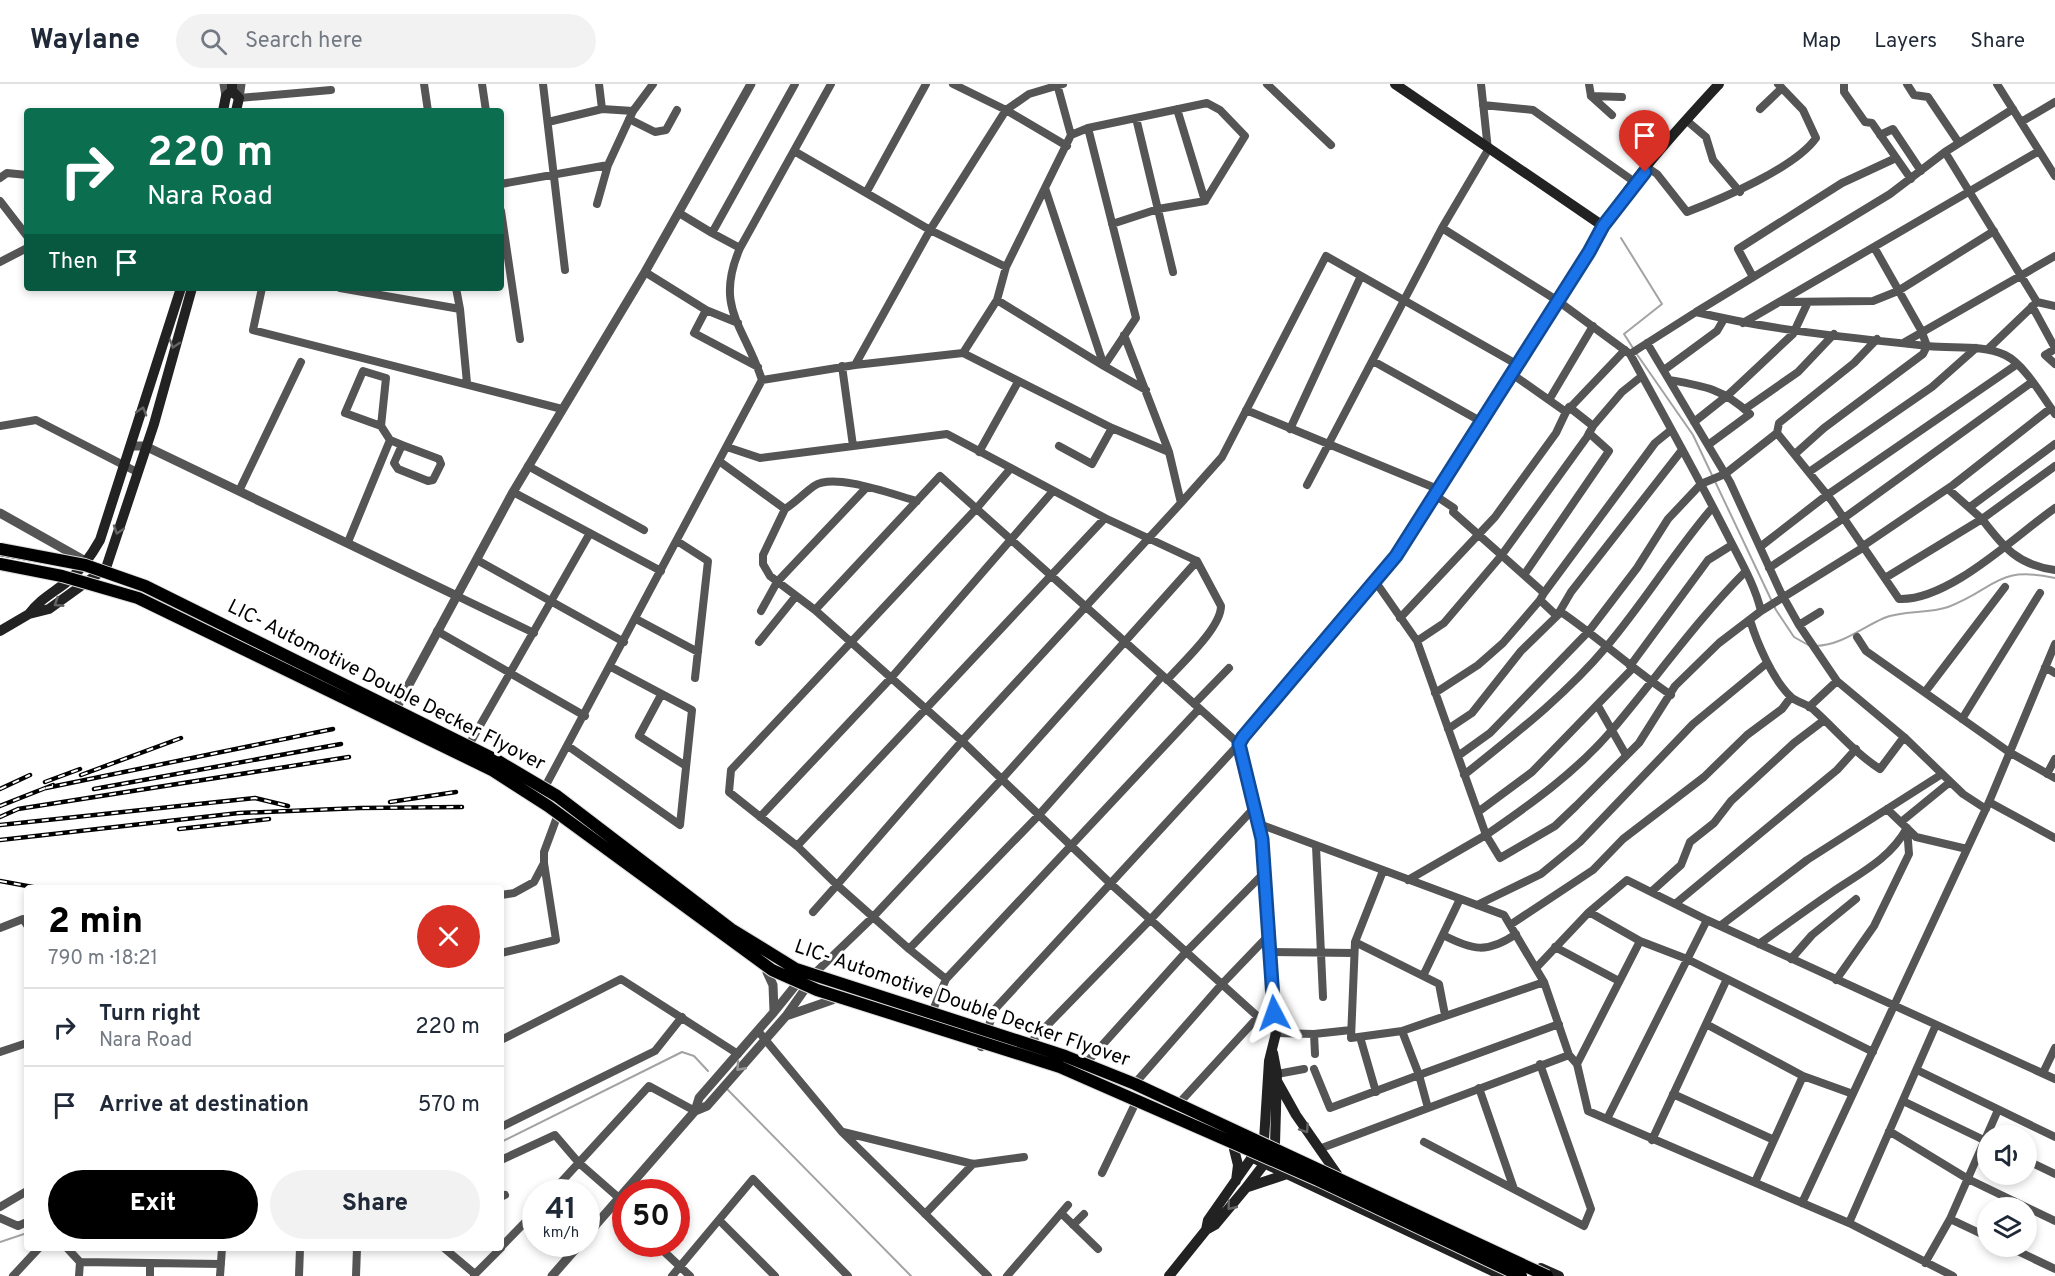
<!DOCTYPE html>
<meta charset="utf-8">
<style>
body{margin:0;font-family:Overpass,sans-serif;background:#f2f2f3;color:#1f2937;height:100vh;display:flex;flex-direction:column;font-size:22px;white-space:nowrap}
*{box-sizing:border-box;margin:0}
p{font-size:20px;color:#747a83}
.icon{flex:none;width:33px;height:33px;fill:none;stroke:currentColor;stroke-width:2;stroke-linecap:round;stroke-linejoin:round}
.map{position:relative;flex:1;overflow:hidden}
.drawer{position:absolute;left:24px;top:801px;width:480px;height:366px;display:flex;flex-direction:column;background:#fff;border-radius:6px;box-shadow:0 3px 9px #0003}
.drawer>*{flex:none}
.top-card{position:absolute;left:24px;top:24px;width:480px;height:183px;border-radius:6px;box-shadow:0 3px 9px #0003;background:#0b6e4f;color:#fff;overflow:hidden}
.controls{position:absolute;left:1977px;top:1041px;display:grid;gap:12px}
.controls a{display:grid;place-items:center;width:60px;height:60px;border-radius:50%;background:#fff;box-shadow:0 3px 9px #0003;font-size:30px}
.speed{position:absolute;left:522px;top:1095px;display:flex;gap:12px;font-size:30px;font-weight:700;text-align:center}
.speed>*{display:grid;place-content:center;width:78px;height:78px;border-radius:50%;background:#fff;box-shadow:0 3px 9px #0003;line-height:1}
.speed small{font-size:15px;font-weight:400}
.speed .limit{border:9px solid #d22;background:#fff;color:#111}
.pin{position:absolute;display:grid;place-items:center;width:51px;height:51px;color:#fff;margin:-62px -26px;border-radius:50% 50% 50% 0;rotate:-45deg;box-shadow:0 0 6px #0007}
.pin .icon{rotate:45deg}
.me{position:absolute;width:66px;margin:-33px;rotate:356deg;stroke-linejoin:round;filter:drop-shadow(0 0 4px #0008)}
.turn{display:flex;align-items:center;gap:21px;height:126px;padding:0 24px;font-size:27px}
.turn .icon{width:78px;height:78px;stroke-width:2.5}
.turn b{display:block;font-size:42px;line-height:51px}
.then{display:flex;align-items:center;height:57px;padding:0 24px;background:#0003;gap:12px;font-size:22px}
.round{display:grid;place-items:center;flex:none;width:63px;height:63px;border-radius:32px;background:#f2f2f3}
.summary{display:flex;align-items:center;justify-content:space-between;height:102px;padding:0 24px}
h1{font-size:36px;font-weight:800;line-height:45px;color:#000}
.action{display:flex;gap:12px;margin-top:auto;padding:12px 24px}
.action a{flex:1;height:69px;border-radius:36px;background:#000;color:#fff;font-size:24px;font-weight:800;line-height:69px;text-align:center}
.action a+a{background:#f2f2f3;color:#1f2937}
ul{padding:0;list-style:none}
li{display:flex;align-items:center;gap:18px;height:78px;padding:0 24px;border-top:2px solid #e0e1e3}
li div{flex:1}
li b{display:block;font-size:22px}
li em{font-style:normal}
header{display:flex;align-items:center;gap:36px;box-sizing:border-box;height:84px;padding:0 30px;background:#fff;border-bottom:2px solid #e0e1e3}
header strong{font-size:28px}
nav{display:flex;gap:33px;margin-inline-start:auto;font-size:21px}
.search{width:420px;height:54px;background:#f2f2f3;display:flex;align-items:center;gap:15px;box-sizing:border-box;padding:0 21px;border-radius:33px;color:#747a83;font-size:22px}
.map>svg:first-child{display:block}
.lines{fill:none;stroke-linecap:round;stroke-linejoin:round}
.stream{stroke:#a3a3a3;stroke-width:2}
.minor{stroke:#555;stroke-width:8}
.tertiary{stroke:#555;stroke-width:9}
.secondary{stroke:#222;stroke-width:10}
.rail-casing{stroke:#000;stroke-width:4.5}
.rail{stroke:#fff;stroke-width:2;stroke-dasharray:7;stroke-linecap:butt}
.primary-bridge-casing{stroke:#dbdbdb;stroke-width:14;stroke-linecap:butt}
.primary-bridge{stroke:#000;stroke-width:12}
.oneway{stroke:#646464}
.oneway2{stroke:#999}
.route-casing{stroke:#114b97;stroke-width:15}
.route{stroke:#1a73e8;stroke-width:10}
.labels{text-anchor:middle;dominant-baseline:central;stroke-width:6;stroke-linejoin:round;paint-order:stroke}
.street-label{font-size:20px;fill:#000;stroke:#fff}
</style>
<header>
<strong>Waylane</strong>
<div class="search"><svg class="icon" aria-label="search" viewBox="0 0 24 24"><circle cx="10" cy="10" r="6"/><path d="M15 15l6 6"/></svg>Search here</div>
<nav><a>Map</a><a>Layers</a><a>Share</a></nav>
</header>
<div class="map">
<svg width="2055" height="1192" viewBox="0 0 2055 1192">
<rect width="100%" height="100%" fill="#fff"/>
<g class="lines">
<path class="stream" d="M 1621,154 L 1662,220 L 1624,250 L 1633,264
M 1636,269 L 1693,351 L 1776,526 L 1794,553 L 1810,562
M 1816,562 C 1842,561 1861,544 1884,534 C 1903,526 1928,530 1948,523 C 1996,505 1996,481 2055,494
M 726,1004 L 911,1192
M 501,1058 L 682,968 L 694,972 L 708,987
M 0,1158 L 27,1149"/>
<path class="minor" d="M 424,0 L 428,27
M 482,0 L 486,27
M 543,0 L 565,186
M 795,0 L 712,149 L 740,164 C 714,224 744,241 762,296 L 855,281 L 930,146 L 1006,26 L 1029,10 L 1063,0
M 953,0 L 1006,26 L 1067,62
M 1267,0 L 1331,61
M 1481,0 L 1488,66 L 1442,144 L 1558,217 L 1630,270 L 1696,228 C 1770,246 1851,254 1928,262 C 1953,265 1981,260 2005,271 C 2024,280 2043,313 2055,330
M 1589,0 L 1591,12 L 1622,13
M 1844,0 L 1844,8 L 1865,38 L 1872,39 L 1911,95
M 1907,0 L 1914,11 L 1928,13 L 1959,59
M 1997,0 L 2055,92
M 1591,12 L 1612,31
M 239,14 L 331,6
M 1483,21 L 1533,26 L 1636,99
M 602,25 L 633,27 L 608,81
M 1177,25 L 1205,117
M 1760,25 L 1782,4
M 2013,25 L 1945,68 L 2037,218
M 633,27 L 653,0
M 1136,34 L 1173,188
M 629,35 L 655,48 L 666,46 L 677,26
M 1686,36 L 1706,53 L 1713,76 L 1740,108
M 548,38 L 602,25 L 599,0
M 2021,38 L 2055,18
M 1088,44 L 1136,234 L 1104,282 L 1146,306
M 1071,51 L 1088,44 L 1207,19 L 1220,26 L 1245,52 L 1205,117 L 1158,125 L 1112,140
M 1880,51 L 1893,45 L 1921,87
M 794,67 L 930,146 L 1006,183
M 1648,84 L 1657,90 L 1687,128 C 1721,115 1795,84 1816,54 L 1803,26 L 1778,0
M 0,94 L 7,89 L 27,91
M 501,100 L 608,81 L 597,120
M 866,109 L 926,0
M 0,117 L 27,152
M 501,127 L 520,255
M 679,129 L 712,149
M 740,164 L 831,0
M 0,178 L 27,164
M 645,188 L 706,226
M 1753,193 L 1738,165 L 1842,99 L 1896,74
M 262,204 L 253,246 L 562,325
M 340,204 L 460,225 L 456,204
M 997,216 L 1104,282 L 1045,104
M 1781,218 L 1873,217 L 1898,207 L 1994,147
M 2032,222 L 2055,264
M 460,225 L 467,299
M 1696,228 L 1890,110 L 1945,68
M 738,239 L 706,226 L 694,249 L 758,283
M 1743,239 L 2039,67
M 1124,251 L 1169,368
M 1905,258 L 2055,172
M 1647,259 L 1730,398 L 1781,509 L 1799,541 L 1820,528
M 1988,265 L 2037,218 L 2055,222
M 2055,265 L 2045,271 L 2055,280
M 1630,270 C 1663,330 1697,391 1728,452 C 1740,476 1755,501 1761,527 L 1719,559 L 1675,602 L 1639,659 L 1576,722 L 1555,742 L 1500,774 L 1486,751 C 1531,720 1576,688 1612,646 C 1657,593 1696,537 1745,488
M 1373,277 L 1482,338
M 855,281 L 963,269 L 997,216 L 1006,183 L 1071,51 L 1057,0
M 842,282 L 853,362
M 1664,286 L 1717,247 L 1724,235
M 1512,290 L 1566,328 L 1625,266
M 1670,296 C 1705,302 1723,305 1750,330 L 1708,361
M 1549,316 L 1593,242
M 1745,325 L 1798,288 L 1834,250
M 1246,326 L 1440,406
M 1694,338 L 1728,311 L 1793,250 L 1808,218
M 0,342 L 36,336 L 137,388
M 381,342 L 386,294 L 363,287 L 345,329 L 381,342 L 390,356 L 402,361 L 394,379 L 398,385 L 428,397 L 433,396 L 441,380 L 439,375 L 402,361
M 1593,342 L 1622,308 L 1642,292
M 1290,345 L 1361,192
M 1777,349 L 1779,339 L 1854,279 L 1877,255
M 1059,362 L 1092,380 L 1112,344
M 727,363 L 760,374 L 947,350 L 1105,434 L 797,762 L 837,801 L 813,828
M 979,368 L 1018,298
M 1795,370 L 1824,344 L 1923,270 L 1927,262 L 1921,246 L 1874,163
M 719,377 L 785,425 L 763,471 L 763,480 L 770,492 L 815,526 L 962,657 L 1112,801 L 1276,949 L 1314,950 L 1351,946
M 528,382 L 644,446
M 2055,382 L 1982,435 C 2004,464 2018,481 2055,486
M 1809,388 L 1932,303 L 1976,264
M 1307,401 L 1442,144
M 239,407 L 301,278
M 513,408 L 661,487
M 1436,412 L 1454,424 L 1453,428 L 1544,509 L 1540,516 L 1557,532 L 1561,528 C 1599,554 1632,585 1671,611
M 1181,419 L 1222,373 L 1326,172 L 1518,281
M 1970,423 L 2055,360
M 785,425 C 796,418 804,409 814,402 C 834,388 894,411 917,417
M 677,457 L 708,477 L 695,594
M 348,458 L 390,356
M 1863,462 L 1953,401 L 2051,324
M 1760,463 L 1827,411 L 2016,281
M 477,476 L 624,558
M 1769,484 L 1844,434 L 2032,298
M 1524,491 L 1609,367 L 1589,349
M 1885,494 L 1982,435 L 1948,405
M 1375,497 L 1417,557 L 1486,751 L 1408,796
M 1544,509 L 1655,359 L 1671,346
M 455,511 L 534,549
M 815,526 L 940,392 L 1239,660 L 995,925 L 981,963
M 761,527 L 777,498 L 866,404
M 1761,527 L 1864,463
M 1400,534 L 1495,433 L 1556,349 L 1566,328
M 636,535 L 698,568
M 1750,536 C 1757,559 1773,596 1791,613 C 1798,619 1809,620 1815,627 C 1836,646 1856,670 1880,685 L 1904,653 L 1963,710 L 1986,725
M 1799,541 L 1837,597
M 437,547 L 585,632
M 1857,553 L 1866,567 L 2009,668 L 2055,694
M 1417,557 L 1444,539 L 1501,472 L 1587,353 L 1593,342 L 1569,323
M 759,558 L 796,512
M 1630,582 L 1708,476 L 1732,461
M 2045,583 L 2055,589
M 1167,596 C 1181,580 1221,544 1221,522 L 1197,477
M 1925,608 L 2005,503
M 1435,609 L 1478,581 L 1503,559 L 1540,516
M 661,611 L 639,652 L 686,682
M 1194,620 L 1229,584
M 1598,622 L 1626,671
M 1809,623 L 1837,597 L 1904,653
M 1962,635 L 2040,509
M 1448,645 L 1472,629 L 1521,567 L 1557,532 L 1571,508 L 1682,366
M 470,659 L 590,449
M 568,662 L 680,741 L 692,626 L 611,583
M 1458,672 L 1490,649 L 1589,547 L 1637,484 L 1668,435 L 1701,400 L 1725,390 L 1777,349 L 1832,417 L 1899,515 C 1949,517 2015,452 2055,424
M 2047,690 L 2055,675
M 1464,691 C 1514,651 1566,611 1607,562 C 1645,517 1675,467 1713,423
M 546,701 L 762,296
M 1989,718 L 2055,754
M 1887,725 L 1916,753 L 1967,765
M 1478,728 L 1532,688 L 1632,585
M 760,733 L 891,594 L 1053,407
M 1901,738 L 1950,698
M 1259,740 L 1504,831 L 1544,898 L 1569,971 L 1319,1065
M 797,762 L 729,708 L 731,686 L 976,425 L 1011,384
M 1316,762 L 1323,913
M 1651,808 L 1681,781 L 1690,758 L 1714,739 L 1731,717 L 1794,659 L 1823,637
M 501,811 L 514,809 L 534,798 L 544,779 L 544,768 L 557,733
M 1675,820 L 1837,686 L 1856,665
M 1477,821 L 1541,790 L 1580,758 L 1693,640 L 1767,579
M 1589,828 L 1627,796 L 1707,836
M 1510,841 L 1593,786 L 1623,755 L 1704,693 L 1747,651 L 1782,625 L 1791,613
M 1720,842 L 1807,776 L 1942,690
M 0,844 L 23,835 L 27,841
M 1443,851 C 1472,866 1487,870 1516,850
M 1355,858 L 1383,787
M 1759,860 C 1783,843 1806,826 1831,809 C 1860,789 1889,776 1907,744
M 1555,863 L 1619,897
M 909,865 L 873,833 L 1001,696 L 1197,477 L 1105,434
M 1271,868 L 1354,869
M 501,869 L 556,856 L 544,779
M 1791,875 L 1812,851 L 1856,815
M 1536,884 L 1589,828 L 1640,857
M 816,888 L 873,833 L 837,801 L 962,657 L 1181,419 L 1169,368 L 1112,344 L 963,269
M 1423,892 L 1460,815
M 946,895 L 909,865 L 1038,732 L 1162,592
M 1836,896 L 1874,842 L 1909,770 L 1907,744
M 933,926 L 946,895 L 1199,625
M 1706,940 L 1803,992 L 1755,1098
M 758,947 L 842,1048 L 988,1192
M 1402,947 L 1351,954 L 1355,858 L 1439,900 L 1445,931
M 1314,950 L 1315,970
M 1360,953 L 1376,1008
M 501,956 L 621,895 L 738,970
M 1031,958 L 1150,836 L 1255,723
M 0,968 L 27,959
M 1569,971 L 1577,980 L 1588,1027 L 1849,1139 L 1953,1192
M 1087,978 L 1186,868 L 1265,788
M 1577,980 L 1640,857 L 1687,875 L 1873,968
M 1314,985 L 1330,1024 L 1419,991 L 1402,947 L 1544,898
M 1917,986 L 2055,1053
M 2043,989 L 2055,964
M 1277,990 L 1304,985
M 1803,992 L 1853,1010
M 1137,997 L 1222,900 L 1269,851
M 1479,1004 L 1514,1105
M 1673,1010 L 1774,1056
M 1181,1017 L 1258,933
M 1903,1017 L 1988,1058
M 1428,1024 L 1419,991 L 1559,940
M 1607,1035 L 1707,836 L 2055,995
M 501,1043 L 655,967 L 682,933
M 1889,1047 L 1968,1095 L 2055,1137
M 843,1048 L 973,1080 L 1024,1073
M 1652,1056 L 1726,897
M 1424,1058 L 1584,1142 L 1591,1125 L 1540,980
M 501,1076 L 555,1051 L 579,1079 L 619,1114
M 2026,1076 L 2055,1090
M 1102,1089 L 1135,1020
M 552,1108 L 649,1002 L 695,1027
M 501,1113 L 505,1111
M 1802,1119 L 1989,718 L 2055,560
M 614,1120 L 626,1130
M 0,1123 L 27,1107
M 1061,1129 L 1098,1165
M 925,1130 L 973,1080
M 0,1134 L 18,1142 L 27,1138
M 719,1136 L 775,1192
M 1849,1139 L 1935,943
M 1073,1141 L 1084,1130
M 1988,1153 L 1950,1135 L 1998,1026
M 656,1160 L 690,1192
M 2007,1162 L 2055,1185
M 501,1163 L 536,1127
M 67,1164 L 80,1178 L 79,1192
M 444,1164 L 475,1190 L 474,1192
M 80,1178 L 221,1180
M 1925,1179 L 1950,1135
M 475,1190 L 501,1164
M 13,1192 L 39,1164
M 150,1192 L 150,1179
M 220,1192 L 222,1164
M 299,1192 L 300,1164
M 356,1192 L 357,1164
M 672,1192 L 753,1095 L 848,1192
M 1007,1192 L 1068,1121"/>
<path class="tertiary" d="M 224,0 L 226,12
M 239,14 L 241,0
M 131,362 L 145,362 L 455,511
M 0,429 L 87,478
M 392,632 L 513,408 L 645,188 L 751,0
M 767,888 L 773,901 L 774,928
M 789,931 L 832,916
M 695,1027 L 699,1014 L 774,928 L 795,902 L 799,893
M 586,1152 L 695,1027 L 707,1022 L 786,932 L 810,898
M 552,1192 L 580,1160"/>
<path class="secondary" d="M 232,0 L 232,7 L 239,14 L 236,27
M 1395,0 L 1603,142
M 223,27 L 226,12 L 232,7
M 29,530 C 40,515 53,509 68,497 C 82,485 91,472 100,456 L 181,204
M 0,547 L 29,530 L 49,525 L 106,484 L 154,340 L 192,204
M 1277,997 L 1296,1031 L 1337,1090
M 1234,1065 L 1238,1081 L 1236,1097
M 1251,1073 L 1503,1192
M 1248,1103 L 1287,1090
M 1206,1146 L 1208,1136 L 1264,1056 L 1269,977 L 1276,949 L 1262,755 L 1239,660 L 1243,653 L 1396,472 L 1589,168 C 1621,106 1672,51 1719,0
M 1541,1184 L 1559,1192
M 1169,1192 L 1206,1146 L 1215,1141 L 1245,1105 L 1265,1079 L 1275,1060 L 1277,990 L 1273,969"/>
<defs>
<path id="rail" d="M 0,470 L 76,483 L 128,498 L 501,682 L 556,716 L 759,869 L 801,890 L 840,905 L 1022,959 L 1123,997 L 1543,1192
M 81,691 L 181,654
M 45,698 L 80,685
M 46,704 L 333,645
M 0,705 L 30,691
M 94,705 L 341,660
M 390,718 L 456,708
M 0,722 L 53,701
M 0,733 L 18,725 L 349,673
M 0,741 L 255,714 L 288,722
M 179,745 L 269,735
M 0,756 L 239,729 L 360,724 L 462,723
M 0,797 L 38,804"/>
</defs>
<use href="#rail" class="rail-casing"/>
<use href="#rail" class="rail"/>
<defs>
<path id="primary-bridge" d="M 0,465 L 85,481 L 145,502 L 498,677 L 557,712 L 731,845 L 796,885 L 1065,972 L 1135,1000 L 1547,1192
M 0,480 L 62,492 L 138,514 L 492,686 L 548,722 L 772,886 L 817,906 L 1060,983 L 1318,1096 L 1521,1192"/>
</defs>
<use href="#primary-bridge" class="primary-bridge-casing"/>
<use href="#primary-bridge" class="primary-bridge"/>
</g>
<defs><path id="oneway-chevron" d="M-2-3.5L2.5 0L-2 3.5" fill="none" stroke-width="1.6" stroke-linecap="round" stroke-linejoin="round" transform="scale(1.5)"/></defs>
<g class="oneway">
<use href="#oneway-chevron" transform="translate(174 260) rotate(107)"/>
<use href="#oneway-chevron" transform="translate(142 327) rotate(-73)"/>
<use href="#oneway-chevron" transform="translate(118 446) rotate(108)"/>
<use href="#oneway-chevron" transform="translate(58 519) rotate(147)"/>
<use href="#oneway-chevron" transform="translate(1305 1045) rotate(56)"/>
<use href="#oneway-chevron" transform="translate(1231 1122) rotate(129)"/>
</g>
<use class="oneway2" href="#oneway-chevron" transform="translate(740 983) rotate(132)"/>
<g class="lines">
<defs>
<path id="route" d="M 1274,929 L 1262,755 L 1239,660 L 1243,653 L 1396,472 L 1589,168 L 1603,142 L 1645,88"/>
</defs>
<use href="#route" class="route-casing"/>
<use href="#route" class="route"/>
</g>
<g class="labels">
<g class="street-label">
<text transform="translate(386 602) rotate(27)">LIC- Automotive Double Decker Flyover</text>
<text transform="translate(962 920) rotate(19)">LIC- Automotive Double Decker Flyover</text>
</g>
</g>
</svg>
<div class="controls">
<a><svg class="icon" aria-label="sound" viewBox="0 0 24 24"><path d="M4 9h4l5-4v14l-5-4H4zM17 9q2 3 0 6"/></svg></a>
<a><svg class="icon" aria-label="layers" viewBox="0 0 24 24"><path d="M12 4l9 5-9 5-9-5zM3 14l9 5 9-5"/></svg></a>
</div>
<div class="speed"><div>41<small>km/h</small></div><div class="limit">50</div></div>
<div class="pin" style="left:1645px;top:88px;background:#d93025"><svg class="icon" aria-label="arrive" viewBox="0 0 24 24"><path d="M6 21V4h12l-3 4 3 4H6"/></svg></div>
<svg class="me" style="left:1274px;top:929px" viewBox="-20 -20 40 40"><path d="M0-17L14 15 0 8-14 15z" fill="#1a73e8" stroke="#fff" stroke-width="4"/></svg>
<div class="top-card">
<div class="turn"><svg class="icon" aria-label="right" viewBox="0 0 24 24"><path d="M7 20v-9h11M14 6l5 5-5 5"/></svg><div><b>220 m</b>Nara Road</div></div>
<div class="then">Then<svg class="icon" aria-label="arrive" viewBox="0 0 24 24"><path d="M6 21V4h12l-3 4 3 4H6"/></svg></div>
</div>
<section class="drawer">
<div class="summary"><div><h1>2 min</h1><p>790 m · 18:21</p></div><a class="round" style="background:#d93025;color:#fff"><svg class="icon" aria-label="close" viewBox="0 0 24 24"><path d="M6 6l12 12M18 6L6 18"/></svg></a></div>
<ul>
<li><svg class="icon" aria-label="right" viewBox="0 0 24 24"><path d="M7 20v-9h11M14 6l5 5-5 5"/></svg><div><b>Turn right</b><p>Nara Road</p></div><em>220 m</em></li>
<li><svg class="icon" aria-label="arrive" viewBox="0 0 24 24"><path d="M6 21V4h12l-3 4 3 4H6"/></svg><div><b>Arrive at destination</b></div><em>570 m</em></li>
</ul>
<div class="action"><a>Exit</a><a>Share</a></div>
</section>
</div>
